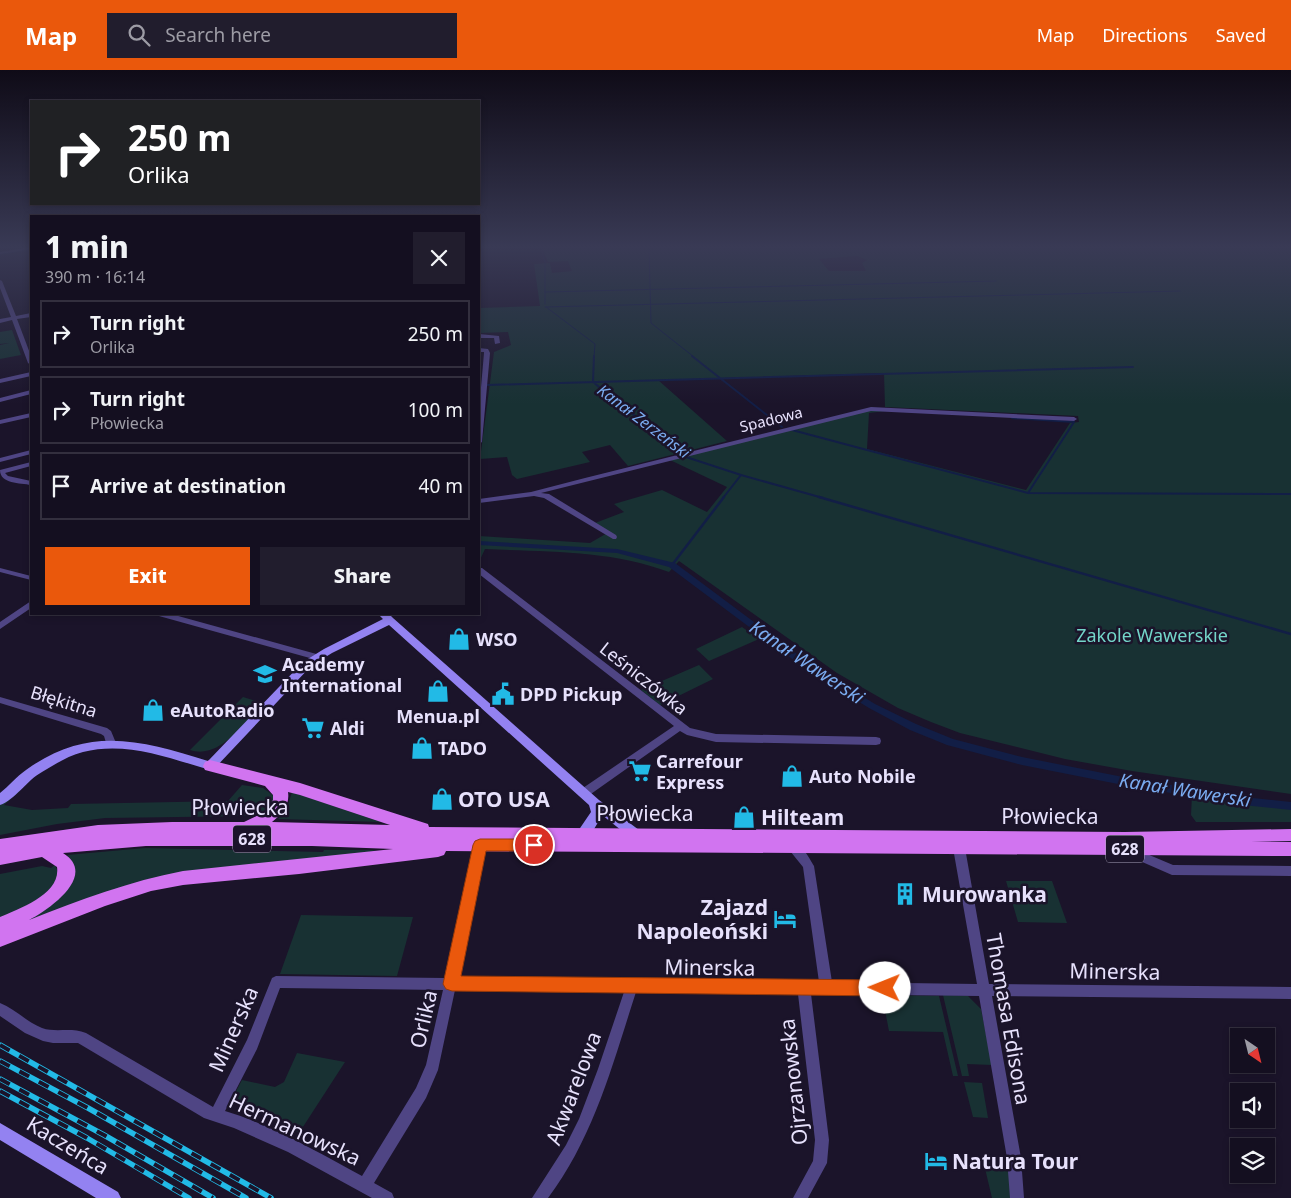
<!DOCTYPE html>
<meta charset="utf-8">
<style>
body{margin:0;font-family:"Noto Sans",sans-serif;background:#211d2d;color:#f1f3f6;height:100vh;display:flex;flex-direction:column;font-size:19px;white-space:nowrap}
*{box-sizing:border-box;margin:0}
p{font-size:16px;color:#9d9ca5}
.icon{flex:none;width:28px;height:28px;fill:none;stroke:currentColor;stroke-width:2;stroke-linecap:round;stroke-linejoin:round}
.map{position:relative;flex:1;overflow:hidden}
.panel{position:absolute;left:30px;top:145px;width:450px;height:400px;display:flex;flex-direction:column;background:#140f20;border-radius:0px;box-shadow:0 2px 8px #0003,0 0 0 1px #332f3e}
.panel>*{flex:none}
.guide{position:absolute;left:30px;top:30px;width:450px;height:105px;border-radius:0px;box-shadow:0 2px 8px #0003,0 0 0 1px #332f3e;background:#202124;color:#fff;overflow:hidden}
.needle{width:32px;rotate:145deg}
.controls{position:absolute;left:1230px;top:958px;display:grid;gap:10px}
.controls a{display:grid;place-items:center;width:45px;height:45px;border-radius:0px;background:#140f20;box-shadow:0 2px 8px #0003,0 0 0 1px #332f3e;font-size:25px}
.pin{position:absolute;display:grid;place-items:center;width:42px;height:42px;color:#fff;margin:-21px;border:2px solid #fff;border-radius:50%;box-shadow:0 1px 5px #0007}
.me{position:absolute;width:55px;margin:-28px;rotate:271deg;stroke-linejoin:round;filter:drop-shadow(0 0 4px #0008)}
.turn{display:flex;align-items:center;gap:18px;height:105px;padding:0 15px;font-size:22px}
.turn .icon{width:65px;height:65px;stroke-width:2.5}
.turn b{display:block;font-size:35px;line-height:42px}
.round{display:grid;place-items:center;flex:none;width:52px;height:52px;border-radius:0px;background:#211d2d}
.summary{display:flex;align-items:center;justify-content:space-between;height:85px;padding:0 15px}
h1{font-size:30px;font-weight:800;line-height:38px}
.action{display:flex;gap:10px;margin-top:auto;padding:10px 15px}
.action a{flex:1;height:58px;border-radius:0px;background:#ea580c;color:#fff;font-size:20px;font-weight:800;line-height:58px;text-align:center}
.action a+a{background:#211d2d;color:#f1f3f6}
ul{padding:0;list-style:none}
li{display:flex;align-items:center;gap:15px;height:68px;margin:0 10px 8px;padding:0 5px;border:2px solid #332f3e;border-radius:0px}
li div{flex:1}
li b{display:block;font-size:19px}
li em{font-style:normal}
header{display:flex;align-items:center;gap:30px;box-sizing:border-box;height:70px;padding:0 25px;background:#ea580c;color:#fff}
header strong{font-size:24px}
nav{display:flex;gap:28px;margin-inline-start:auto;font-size:18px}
.search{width:350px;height:45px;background:#211d2d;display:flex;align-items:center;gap:12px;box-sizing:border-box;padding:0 18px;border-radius:0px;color:#9d9ca5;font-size:19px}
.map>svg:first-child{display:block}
.green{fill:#183133;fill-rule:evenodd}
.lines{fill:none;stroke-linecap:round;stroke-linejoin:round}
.stream-far2{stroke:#121e46;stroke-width:1}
.stream-far1{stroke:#121e46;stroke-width:2}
.stream{stroke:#121e46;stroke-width:2.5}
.canal{fill:#121e46;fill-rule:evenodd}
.street{fill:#4f4584;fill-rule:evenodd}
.secondary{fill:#9382f1;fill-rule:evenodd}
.primary{fill:#d174f0;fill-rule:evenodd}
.rail-casing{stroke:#22bae6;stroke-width:5.5}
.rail{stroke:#1b142a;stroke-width:4;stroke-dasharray:11;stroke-linecap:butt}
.route{fill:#ea580c;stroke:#983908}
.labels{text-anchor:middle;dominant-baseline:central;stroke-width:5;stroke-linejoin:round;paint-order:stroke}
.far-street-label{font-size:15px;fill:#e7e1fc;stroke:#1b142a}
.far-water-label{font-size:16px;font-style:italic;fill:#7aabf0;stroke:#1b142a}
.shield{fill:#1b142a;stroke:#aaa4bd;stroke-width:1}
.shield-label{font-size:16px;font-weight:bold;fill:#e7e1fc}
.park-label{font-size:18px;fill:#73d5c9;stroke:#1b142a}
.poi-label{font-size:18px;font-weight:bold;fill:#e7e1fc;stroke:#1b142a;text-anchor:start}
.street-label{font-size:18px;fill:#e7e1fc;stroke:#1b142a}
.water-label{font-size:19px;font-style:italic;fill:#7aabf0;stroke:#1b142a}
.near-poi-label{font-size:21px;font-weight:bold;fill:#e7e1fc;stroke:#1b142a;text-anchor:start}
.near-street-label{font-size:21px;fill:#e7e1fc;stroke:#1b142a}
</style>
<header>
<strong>Map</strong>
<div class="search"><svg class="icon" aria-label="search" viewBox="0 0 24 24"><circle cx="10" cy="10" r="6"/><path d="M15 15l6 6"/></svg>Search here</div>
<nav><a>Map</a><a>Directions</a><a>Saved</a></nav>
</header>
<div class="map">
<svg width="1291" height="1128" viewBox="0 0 1291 1128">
<rect width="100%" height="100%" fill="#1b142a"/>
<path class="green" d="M 544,176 L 1291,176 L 1291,724 L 1132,701 L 1065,689 L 960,663 L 931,652 L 898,638 L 837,603 L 679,491 L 669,502 C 611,480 547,482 485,479 L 479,492 L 479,466 L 590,473 L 609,462 L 595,453 L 624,442 L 614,434 L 662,420 L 707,442 L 727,417 L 670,390 L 871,340 L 885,341 L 869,343 L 867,379 L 1026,420 L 1070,353 L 1079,352 L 1078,346 L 885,337 L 884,303 L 658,310 L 727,371 L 628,396 L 610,375 L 582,382 L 590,392 L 517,409 L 512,405 L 507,387 L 480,389 L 494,282 L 511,275 L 508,262 L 479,263 L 479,238 L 540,236 L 534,194 L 550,193 L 552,203 L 572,201 L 568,191 L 548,192 L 543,181 ZM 857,186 L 867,190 L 862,193 L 866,201 L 829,201 L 819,189 Z
M 12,260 L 21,285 L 0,289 L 0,275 L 9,273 L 0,274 L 0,262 Z
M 742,557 L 759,569 L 709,591 L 696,579 Z
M 699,595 L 713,609 L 660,635 L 641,620 Z
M 243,627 L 263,633 C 245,652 220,690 190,680 Z
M 242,715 L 263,718 L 274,726 C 272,737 263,743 253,746 L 105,748 L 57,754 L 0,765 L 0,734 L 16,721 L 20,721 L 4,735 L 32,740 L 68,738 L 71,734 L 228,731 Z
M 292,722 L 381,752 L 278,749 L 287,738 Z
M 1192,725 L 1291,738 L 1291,752 L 1196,752 L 1191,745 Z
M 145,778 L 323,782 L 324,780 L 376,780 L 362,784 L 179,804 L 0,865 L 31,846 L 73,795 L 67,785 Z
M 55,795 L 59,804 C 51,830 23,838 0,848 L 0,804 L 42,796 L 51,798 Z
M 1006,811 L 1052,811 L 1067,853 L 1018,852 Z
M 301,845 L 413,847 L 397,906 L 280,904 Z
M 882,925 L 939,926 L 958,1006 L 953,1006 L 943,962 L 889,961 Z
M 943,925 L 968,926 L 981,939 L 992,995 L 967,994 L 969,1006 L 962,1006 Z
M 297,983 L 345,992 L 299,1063 L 232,1029 L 242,1010 L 275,1017 L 284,1012 Z
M 964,1012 L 982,1013 L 988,1048 L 973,1047 Z
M 983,1090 L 1009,1091 L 1012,1128 L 992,1128 Z"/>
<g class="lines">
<path class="stream-far2" d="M 540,176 L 545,192
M 649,176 L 651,253 L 694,287
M 545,193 L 545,234
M 545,222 L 996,211
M 545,237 L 1180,221
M 546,237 L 595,274 L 594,287"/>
<path class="stream-far1" d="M 594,286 L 593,312 L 686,387 L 741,405 L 723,428
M 692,286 L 782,357
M 487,315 L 1133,297
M 792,360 L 1028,423 L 1074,352 L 1012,348
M 741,405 L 823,428
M 1028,423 L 1291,424"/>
<path class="stream" d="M 819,427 L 1291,564
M 672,495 L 724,427"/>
<path class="canal" d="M 31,178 L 31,180 L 0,185 L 0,183 Z
M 479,471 L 617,479 L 675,493 L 813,596 L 875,634 L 916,654 L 953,669 L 1022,687 L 1123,707 L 1243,727 L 1291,732 L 1291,740 L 1243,735 L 1123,715 L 1022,695 L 947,675 L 910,660 L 869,638 L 807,600 L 669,497 L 617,483 L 479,475 Z"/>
<path class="street" d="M 479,176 L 488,176 L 479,178 Z
M 30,177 L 31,179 L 0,184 L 0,182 Z
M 0,210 L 2,211 L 16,246 L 31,243 L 31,247 L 17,249 L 31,286 L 31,295 L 28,293 L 12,250 L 0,253 L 0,249 L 11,247 L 0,218 Z
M 479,264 L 499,266 L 500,273 L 495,274 L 494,268 L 479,268 Z
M 479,278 L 488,279 L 490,283 L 482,372 L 479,374 L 479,340 L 484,283 L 484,282 L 479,282 Z
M 31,302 L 31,306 L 0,313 L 0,309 Z
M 31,320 L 31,324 L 0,332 L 0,328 Z
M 871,337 L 1074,347 L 1077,349 L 1074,351 L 871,341 L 541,423 L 549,424 L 616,465 L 617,467 L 616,469 L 613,469 L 544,428 L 534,426 L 479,433 L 479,429 L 531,422 L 585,408 Z
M 31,343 L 31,347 L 0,354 L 0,350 Z
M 31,380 L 31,384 L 0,392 L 0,388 Z
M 31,392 L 31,396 L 5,403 L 8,406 L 31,411 L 31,415 C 20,413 0,414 0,400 Z
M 0,498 L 31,506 L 31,510 L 0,502 Z
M 479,498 L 482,498 L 690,658 L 716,664 L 876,667 L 880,668 L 881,671 L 880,674 L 876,675 L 716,672 L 687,665 L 680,661 L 588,726 L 584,727 L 580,726 L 579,723 L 580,720 L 674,656 L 479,504 Z
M 31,531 L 31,538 L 0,559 L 0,552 Z
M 158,544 L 171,544 L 320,585 L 322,587 L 317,590 L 159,546 Z
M 0,627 L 107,658 L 111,661 L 116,673 L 115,676 L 107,676 L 104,666 L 101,664 L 0,633 Z
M 480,770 L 484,772 L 486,775 L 458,908 L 819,912 L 803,797 L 786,776 L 788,773 C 799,769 809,787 814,796 L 832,912 L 977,914 L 953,778 L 955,775 L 959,773 L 963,775 L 965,778 L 989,914 L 1291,917 L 1291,929 L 992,926 L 1021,1088 L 1024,1128 L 1010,1128 L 1007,1088 L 979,926 L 811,924 L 829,1070 L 827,1093 L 808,1128 L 793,1128 L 813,1091 L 815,1070 L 798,924 L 636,922 C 613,993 594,1067 548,1128 L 532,1128 L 566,1075 L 579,1049 L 598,999 L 624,922 L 455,920 L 438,1000 L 426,1028 L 374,1113 L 392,1123 L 394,1128 L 372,1128 L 288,1082 L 234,1058 L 204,1048 L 78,973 L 53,973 L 43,971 L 25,963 L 0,946 L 0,933 C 15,939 27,952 42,958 C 56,963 71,957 86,963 L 213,1037 L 247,970 L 272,908 L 276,906 L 445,908 L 474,775 L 476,772 ZM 280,918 L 443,920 L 426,995 L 416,1018 L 362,1106 C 319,1083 272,1055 225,1041 L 257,979 Z
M 1128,776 L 1173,795 L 1291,796 L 1291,806 L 1172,805 L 1124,784 L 1122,781 L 1124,778 Z"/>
<path class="secondary" d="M 378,544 L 389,544 L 393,548 L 599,730 L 639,760 L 641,764 L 639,768 L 635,769 L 631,768 L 602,745 C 597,754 589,772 578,768 L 576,764 L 591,742 L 589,735 L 389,555 L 332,583 L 311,596 L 214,699 L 210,700 C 169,688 126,671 83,682 C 68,686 55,694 42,702 C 27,710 15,730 0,735 L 0,723 C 9,716 16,707 26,700 C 88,655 141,670 208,691 L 303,592 L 324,579 L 383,549 Z
M 0,1053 L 118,1122 L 121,1128 L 96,1128 L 0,1070 Z"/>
<path class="primary" d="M 210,690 L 300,713 L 428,754 L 429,757 L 1125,762 L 1291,759 L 1291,771 L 1251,772 L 1291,772 L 1291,786 L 446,781 L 444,785 L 438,787 L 299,804 L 183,815 L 151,821 L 105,836 L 0,877 L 0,847 C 20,838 61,824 57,797 L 42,787 L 0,795 L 0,769 L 98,755 L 172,752 L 244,752 L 263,743 L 273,730 L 273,725 L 265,716 L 205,700 L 203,696 L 205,692 ZM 288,722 L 300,725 L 390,755 L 272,752 C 282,744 290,735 288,722 ZM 146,776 L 312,776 L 393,779 L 183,801 C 130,811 80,830 29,850 C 50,839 98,805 63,783 Z"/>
<defs>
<path id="rail" d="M 0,975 L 271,1128
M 0,991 L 88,1038 L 246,1128
M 0,1009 L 104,1065 L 213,1128
M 0,1021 L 87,1068 L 189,1128"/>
</defs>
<use href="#rail" class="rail-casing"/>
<use href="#rail" class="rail"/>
</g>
<linearGradient id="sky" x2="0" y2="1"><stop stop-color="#0f0b17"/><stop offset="0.53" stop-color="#393a55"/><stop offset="1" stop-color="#393a55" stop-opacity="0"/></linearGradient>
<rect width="1291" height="334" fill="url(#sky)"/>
<path class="route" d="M 480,769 L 534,769 L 539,771 L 542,775 L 539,779 L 534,781 L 486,781 L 461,906 L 885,910 L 891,912 L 893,918 L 891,923 L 885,926 L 452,921 L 446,919 L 443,914 L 473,775 L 475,771 Z"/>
<defs>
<symbol id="shop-bare" viewBox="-9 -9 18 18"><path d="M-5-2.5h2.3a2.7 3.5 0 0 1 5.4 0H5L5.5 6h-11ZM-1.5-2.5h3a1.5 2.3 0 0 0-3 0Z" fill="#22bae6" stroke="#1b142a" stroke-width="2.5" paint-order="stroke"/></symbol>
<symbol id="school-bare" viewBox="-9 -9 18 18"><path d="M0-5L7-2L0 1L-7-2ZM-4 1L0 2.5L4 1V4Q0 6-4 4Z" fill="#22bae6" stroke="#1b142a" stroke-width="2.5" paint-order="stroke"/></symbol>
<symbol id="civic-bare" viewBox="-9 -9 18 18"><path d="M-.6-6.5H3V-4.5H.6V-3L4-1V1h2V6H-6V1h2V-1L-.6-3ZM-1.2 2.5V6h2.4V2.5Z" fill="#22bae6" stroke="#1b142a" stroke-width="2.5" paint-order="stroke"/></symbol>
<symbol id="supermarket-bare" viewBox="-9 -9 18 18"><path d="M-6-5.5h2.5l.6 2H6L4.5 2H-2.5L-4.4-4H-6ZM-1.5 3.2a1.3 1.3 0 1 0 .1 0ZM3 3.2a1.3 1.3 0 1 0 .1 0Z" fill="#22bae6" stroke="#1b142a" stroke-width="2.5" paint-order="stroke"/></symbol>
<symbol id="building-bare" viewBox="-9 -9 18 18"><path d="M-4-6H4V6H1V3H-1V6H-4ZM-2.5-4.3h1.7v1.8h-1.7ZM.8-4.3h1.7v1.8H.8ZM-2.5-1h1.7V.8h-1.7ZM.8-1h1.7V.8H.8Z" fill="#22bae6" stroke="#1b142a" stroke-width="2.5" paint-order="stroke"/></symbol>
<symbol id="hotel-bare" viewBox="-9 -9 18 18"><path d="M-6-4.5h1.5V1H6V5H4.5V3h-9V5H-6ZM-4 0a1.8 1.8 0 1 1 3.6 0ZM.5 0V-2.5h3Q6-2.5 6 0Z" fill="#22bae6" stroke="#1b142a" stroke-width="2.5" paint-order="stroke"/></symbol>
</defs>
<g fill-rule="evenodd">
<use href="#shop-bare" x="443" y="553" width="32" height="32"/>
<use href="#school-bare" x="249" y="588" width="32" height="32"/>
<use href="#shop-bare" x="422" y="605" width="32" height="32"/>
<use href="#civic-bare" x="487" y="608" width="32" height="32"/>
<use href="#shop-bare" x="137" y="624" width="32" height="32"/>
<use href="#supermarket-bare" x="297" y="642" width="32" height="32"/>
<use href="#shop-bare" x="406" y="662" width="32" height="32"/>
<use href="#supermarket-bare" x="624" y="685" width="32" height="32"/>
<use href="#shop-bare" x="776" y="690" width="32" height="32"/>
<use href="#shop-bare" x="426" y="713" width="32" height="32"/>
<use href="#shop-bare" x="728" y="731" width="32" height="32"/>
<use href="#building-bare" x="889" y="808" width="32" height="32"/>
<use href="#hotel-bare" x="769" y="833" width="32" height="32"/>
<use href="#hotel-bare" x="920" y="1075" width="32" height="32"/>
</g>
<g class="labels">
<g class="far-street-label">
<text transform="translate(771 349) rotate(-14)">Spadowa</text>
</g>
<g class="far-water-label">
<text transform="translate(644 351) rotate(37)">Kanał Zerzeński</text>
</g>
<g class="shield">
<rect x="233" y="755.5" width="38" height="27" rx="4"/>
<rect x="1106" y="765.5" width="38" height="27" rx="4"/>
</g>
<g class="shield-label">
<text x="252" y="769">628</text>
<text x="1125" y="779">628</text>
</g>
<g class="park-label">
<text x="1152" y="565">Zakole Wawerskie</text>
</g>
<g class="poi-label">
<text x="476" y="569">WSO</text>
<text x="282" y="594">Academy<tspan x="282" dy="21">International</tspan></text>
<text x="520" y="624">DPD Pickup</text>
<text x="170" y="640">eAutoRadio</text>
<text x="438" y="646" text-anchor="middle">Menua.pl</text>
<text x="330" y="658">Aldi</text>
<text x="438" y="678">TADO</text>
<text x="656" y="691">Carrefour<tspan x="656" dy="21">Express</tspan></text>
<text x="809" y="706">Auto Nobile</text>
</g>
<g class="street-label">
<text transform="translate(644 608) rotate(38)">Leśniczówka</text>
<text transform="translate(64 631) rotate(17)">Błękitna</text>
</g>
<g class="water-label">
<text transform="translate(807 592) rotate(34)">Kanał Wawerski</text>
<text transform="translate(1185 720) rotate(9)">Kanał Wawerski</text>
</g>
<g class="near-poi-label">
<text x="458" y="729">OTO USA</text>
<text x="761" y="747">Hilteam</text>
<text x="922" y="824">Murowanka</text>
<text x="768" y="837" text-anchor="end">Zajazd<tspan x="768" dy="24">Napoleoński</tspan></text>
<text x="952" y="1091">Natura Tour</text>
</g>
<g class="near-street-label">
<text x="240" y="737">Płowiecka</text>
<text x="645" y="743">Płowiecka</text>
<text x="1050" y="746">Płowiecka</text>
<text transform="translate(710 897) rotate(1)">Minerska</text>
<text transform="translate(1115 901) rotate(1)">Minerska</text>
<text transform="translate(423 949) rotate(-77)">Orlika</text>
<text transform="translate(1009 949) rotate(80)">Thomasa Edisona</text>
<text transform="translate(233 959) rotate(-66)">Minerska</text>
<text transform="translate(793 1012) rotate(-96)">Ojrzanowska</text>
<text transform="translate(573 1018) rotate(-69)">Akwarelowa</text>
<text transform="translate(295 1059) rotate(25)">Hermanowska</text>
<text transform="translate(68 1075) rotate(31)">Kaczeńca</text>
</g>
</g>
</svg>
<div class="controls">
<a><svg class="needle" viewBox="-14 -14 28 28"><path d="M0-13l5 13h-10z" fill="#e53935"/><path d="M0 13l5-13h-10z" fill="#9d9ca5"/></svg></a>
<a><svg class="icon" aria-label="sound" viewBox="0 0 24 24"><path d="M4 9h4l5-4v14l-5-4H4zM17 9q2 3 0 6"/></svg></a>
<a><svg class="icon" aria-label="layers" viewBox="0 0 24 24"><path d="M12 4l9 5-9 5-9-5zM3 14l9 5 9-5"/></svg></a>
</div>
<div class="pin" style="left:534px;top:775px;background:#d93025"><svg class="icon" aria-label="arrive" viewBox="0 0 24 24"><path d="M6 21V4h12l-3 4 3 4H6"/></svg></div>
<svg class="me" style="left:885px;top:918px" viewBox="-20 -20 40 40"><circle r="19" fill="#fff"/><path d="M0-13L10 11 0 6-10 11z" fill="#ea580c"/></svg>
<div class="guide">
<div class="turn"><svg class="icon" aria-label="right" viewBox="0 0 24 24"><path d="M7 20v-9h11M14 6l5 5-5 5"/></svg><div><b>250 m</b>Orlika</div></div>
</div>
<section class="panel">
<div class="summary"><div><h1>1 min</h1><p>390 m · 16:14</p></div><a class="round"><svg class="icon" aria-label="close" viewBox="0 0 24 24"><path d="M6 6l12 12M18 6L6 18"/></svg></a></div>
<ul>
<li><svg class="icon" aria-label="right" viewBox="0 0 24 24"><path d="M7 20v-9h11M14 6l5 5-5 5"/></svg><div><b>Turn right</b><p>Orlika</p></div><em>250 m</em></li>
<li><svg class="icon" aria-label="right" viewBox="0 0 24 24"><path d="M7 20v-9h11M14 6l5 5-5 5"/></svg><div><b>Turn right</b><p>Płowiecka</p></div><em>100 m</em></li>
<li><svg class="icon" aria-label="arrive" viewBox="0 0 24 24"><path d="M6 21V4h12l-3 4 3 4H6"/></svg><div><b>Arrive at destination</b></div><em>40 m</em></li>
</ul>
<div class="action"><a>Exit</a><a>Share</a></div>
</section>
</div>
